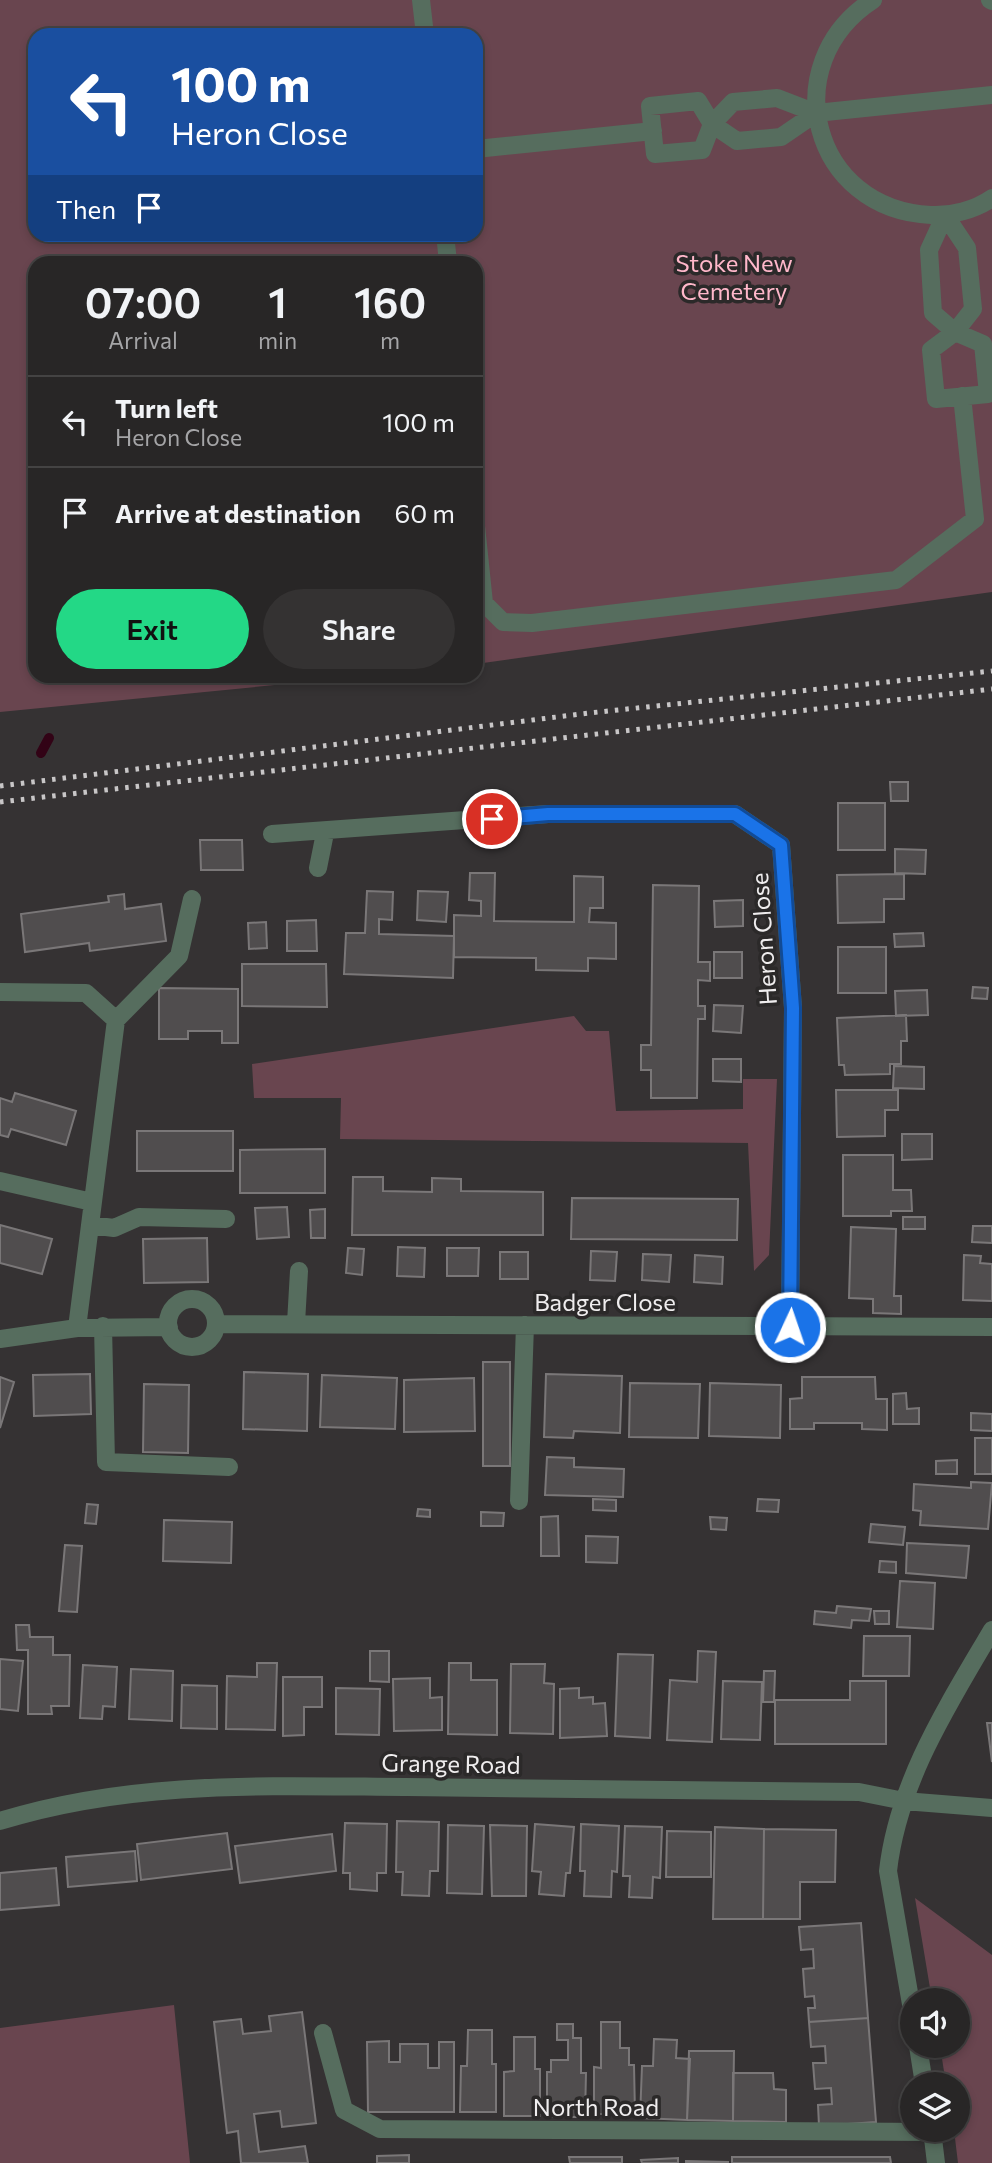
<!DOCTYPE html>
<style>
body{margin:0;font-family:Commissioner,sans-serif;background:#343232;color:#f1f3f6;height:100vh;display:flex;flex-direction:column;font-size:26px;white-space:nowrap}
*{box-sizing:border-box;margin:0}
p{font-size:23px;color:#a5a5a7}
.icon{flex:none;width:38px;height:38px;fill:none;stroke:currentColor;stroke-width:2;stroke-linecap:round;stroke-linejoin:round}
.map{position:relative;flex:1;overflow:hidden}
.sheet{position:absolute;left:28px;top:256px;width:455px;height:427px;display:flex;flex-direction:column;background:#282626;border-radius:21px;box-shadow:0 4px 10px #0003,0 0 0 2px #444343}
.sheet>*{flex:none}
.hud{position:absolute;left:28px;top:28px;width:455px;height:214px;border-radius:21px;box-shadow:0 4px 10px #0003,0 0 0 2px #444343;background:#1a4fa0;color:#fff;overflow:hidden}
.buttons{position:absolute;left:900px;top:1988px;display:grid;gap:14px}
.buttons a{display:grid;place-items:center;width:70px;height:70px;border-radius:50%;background:#282626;box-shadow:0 4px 10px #0003,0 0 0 2px #444343;font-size:35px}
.pin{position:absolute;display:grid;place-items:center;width:60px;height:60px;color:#fff;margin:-30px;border:4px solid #fff;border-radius:50%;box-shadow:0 2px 7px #0007}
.me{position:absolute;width:77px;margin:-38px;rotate:3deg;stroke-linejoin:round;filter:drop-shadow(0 0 5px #0008)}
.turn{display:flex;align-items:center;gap:24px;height:147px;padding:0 28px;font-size:32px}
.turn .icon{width:91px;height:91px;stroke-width:2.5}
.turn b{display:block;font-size:49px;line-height:60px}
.then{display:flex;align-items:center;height:66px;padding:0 28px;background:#0003;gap:14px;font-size:26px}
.eta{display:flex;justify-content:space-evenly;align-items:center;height:119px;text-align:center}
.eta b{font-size:42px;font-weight:600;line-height:49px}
.button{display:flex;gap:14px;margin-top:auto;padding:14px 28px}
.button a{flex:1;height:80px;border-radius:42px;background:#23d886;color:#111;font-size:28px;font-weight:600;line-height:80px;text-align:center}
.button a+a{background:#343232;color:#f1f3f6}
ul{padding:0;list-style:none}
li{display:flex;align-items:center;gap:21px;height:91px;padding:0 28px;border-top:2px solid #444343}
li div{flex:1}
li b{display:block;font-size:26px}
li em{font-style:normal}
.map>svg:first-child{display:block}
.green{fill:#69454f;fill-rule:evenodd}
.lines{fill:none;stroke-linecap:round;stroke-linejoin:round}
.stream{stroke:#320316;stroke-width:10}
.building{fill:#504d4e;stroke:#7a7778;stroke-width:2}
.minor{stroke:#566d5e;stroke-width:18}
.rail{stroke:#c8c6c7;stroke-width:5;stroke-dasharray:3.5 7;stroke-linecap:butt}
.route-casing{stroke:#114b97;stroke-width:18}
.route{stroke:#1a73e8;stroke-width:12}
.labels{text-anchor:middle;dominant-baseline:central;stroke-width:7;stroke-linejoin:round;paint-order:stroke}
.park-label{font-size:24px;fill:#ffb7ca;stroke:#2b2929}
.street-label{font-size:24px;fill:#efedee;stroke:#2b2929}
</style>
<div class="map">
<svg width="992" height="2163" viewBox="0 0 992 2163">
<rect width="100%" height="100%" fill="#353233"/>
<path class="green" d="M 0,0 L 992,0 L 992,592 L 476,664 L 476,262 L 35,262 L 35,676 L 367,676 L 0,712 ZM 35,35 L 476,35 L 476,234 L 35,234 Z
M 574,1016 L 586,1031 L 609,1031 L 616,1111 L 743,1109 L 743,1079 L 777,1079 L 769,1255 L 754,1271 L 748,1143 L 340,1139 L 341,1098 L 254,1098 L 252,1064 Z
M 915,1898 L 992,1955 L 992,2163 L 958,2163 L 954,2130 L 957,2130 L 957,2084 L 946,2084 L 940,2046 L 957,2046 L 957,2000 L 932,2000 Z
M 174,2005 L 190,2163 L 0,2163 L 0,2028 Z"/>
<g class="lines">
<path class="stream" d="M 41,753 L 49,738"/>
</g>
<path class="building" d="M 890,782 L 908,782 L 908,801 L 891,801 Z
M 838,803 L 885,803 L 885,850 L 838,850 Z
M 200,840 L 242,840 L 243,870 L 201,870 Z
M 895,849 L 926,850 L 925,874 L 895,873 Z
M 470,873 L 495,873 L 494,921 L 574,922 L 574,876 L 603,877 L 603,908 L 590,908 L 589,922 L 616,923 L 616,959 L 588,958 L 588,971 L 536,970 L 536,958 L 454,957 L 454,915 L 481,916 L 481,901 L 469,900 Z
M 904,874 L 904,899 L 884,899 L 884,922 L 838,923 L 837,875 Z
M 653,885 L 699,886 L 698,962 L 710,962 L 710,981 L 698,980 L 698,1006 L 705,1006 L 705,1019 L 698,1019 L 697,1098 L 651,1098 L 651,1070 L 641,1070 L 641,1045 L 651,1045 Z
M 367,891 L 393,892 L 392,920 L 379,919 L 379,934 L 454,936 L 453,978 L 344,974 L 346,933 L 365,933 Z
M 418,891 L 448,892 L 446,922 L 417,920 Z
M 124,894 L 125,909 L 161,904 L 166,941 L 90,951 L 89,943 L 25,952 L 21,914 L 109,902 L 108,896 Z
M 743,900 L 743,926 L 715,927 L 714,901 Z
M 316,920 L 317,951 L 287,951 L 287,921 Z
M 266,922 L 267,948 L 249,949 L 248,923 Z
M 923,933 L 924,946 L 895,947 L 894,934 Z
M 838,947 L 886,947 L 886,993 L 838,993 Z
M 714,952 L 742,952 L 742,978 L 714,978 Z
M 242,964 L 326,964 L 327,1007 L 242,1006 Z
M 973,987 L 988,988 L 987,999 L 972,998 Z
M 159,988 L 238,989 L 238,1043 L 222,1043 L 222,1031 L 188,1031 L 188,1039 L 159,1039 Z
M 927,990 L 928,1015 L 896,1016 L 895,991 Z
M 714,1005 L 743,1006 L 741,1033 L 713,1031 Z
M 906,1015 L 907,1041 L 901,1041 L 901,1064 L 890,1064 L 890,1074 L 845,1075 L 844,1065 L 839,1065 L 837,1018 Z
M 713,1059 L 741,1059 L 741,1082 L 713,1081 Z
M 894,1066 L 924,1067 L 924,1089 L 893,1088 Z
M 836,1090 L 898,1090 L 898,1110 L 885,1110 L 885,1136 L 837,1137 Z
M 15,1093 L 76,1111 L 66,1145 L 11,1129 L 8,1137 L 0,1135 L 0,1098 L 12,1102 Z
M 137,1131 L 233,1131 L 233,1171 L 137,1171 Z
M 902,1134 L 932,1134 L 932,1159 L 902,1160 Z
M 325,1149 L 325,1193 L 240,1193 L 240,1150 Z
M 843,1155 L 893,1155 L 893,1190 L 911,1190 L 912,1211 L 891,1211 L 891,1216 L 843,1216 Z
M 353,1177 L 383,1177 L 383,1191 L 432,1192 L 432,1178 L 461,1179 L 461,1191 L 543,1192 L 543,1235 L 352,1235 Z
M 572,1198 L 738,1199 L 737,1240 L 571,1239 Z
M 287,1207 L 289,1237 L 257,1239 L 255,1208 Z
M 325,1209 L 325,1238 L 311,1238 L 310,1210 Z
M 903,1217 L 925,1217 L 925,1229 L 903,1229 Z
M 0,1225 L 52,1239 L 42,1274 L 0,1263 Z
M 973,1226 L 992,1226 L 992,1243 L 972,1242 Z
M 851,1227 L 896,1229 L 894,1296 L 901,1296 L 901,1314 L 873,1313 L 873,1299 L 849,1298 Z
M 207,1238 L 208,1282 L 144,1283 L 143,1239 Z
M 398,1247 L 425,1248 L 424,1277 L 397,1276 Z
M 348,1248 L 364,1249 L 362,1275 L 346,1273 Z
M 447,1248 L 479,1248 L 478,1276 L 447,1276 Z
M 591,1251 L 617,1252 L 615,1281 L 590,1280 Z
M 500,1252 L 528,1252 L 528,1279 L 500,1279 Z
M 643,1254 L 671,1255 L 669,1282 L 642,1280 Z
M 695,1255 L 723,1257 L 722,1284 L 694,1282 Z
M 964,1255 L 981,1256 L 980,1263 L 992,1264 L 992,1301 L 963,1300 Z
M 483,1362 L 510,1362 L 510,1466 L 483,1466 Z
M 244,1372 L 308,1374 L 307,1431 L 243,1429 Z
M 90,1374 L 91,1414 L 34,1416 L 33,1375 Z
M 546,1374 L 622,1376 L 620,1433 L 574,1431 L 573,1438 L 544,1437 Z
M 322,1375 L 397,1378 L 395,1429 L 320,1427 Z
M 0,1377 L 14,1382 L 0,1428 Z
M 802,1377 L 875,1377 L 876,1399 L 887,1399 L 887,1430 L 862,1429 L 862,1423 L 814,1423 L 814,1429 L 790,1429 L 790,1399 L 802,1398 Z
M 474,1378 L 475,1431 L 404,1432 L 404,1380 Z
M 630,1383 L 700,1384 L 698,1438 L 629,1437 Z
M 710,1383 L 781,1385 L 780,1438 L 709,1436 Z
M 144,1384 L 189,1385 L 188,1453 L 143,1452 Z
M 906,1393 L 907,1409 L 919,1408 L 919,1424 L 893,1424 L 893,1394 Z
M 971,1413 L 992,1414 L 992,1431 L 971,1430 Z
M 975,1438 L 992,1438 L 992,1474 L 975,1474 Z
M 547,1457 L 574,1458 L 574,1467 L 624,1469 L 623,1497 L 545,1495 Z
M 957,1460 L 957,1474 L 936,1474 L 936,1461 Z
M 971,1482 L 992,1483 L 988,1529 L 920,1525 L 921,1511 L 913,1510 L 914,1484 L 971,1488 Z
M 593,1499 L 616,1500 L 616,1511 L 593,1510 Z
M 758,1499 L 779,1500 L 778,1512 L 757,1511 Z
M 87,1504 L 98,1505 L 96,1524 L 85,1523 Z
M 418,1509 L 430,1510 L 430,1517 L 417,1516 Z
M 481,1512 L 504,1513 L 503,1526 L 481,1526 Z
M 558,1516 L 559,1556 L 541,1556 L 541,1517 Z
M 710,1517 L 727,1518 L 726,1530 L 711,1529 Z
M 164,1520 L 232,1522 L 231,1563 L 163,1561 Z
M 871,1524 L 905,1527 L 903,1545 L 869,1542 Z
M 586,1536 L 618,1537 L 617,1563 L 586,1562 Z
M 907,1543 L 969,1546 L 966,1578 L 906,1573 Z
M 65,1545 L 82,1546 L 77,1612 L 59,1611 Z
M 880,1561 L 896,1562 L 896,1573 L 879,1572 Z
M 900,1581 L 935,1583 L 933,1629 L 897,1627 Z
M 837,1606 L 871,1609 L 869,1621 L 852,1620 L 851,1628 L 814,1624 L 815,1611 L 836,1613 Z
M 874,1611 L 889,1611 L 889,1624 L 875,1624 Z
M 16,1625 L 29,1625 L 30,1637 L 53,1637 L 53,1655 L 70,1655 L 69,1706 L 51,1706 L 52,1714 L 28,1714 L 28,1650 L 17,1650 Z
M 864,1636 L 910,1636 L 909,1676 L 863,1676 Z
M 370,1651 L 389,1651 L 389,1682 L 370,1681 Z
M 698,1651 L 716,1652 L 712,1742 L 667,1740 L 670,1680 L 697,1682 Z
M 618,1654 L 653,1655 L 650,1738 L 615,1736 Z
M 0,1659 L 23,1661 L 18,1711 L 0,1709 Z
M 257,1663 L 277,1663 L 275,1730 L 226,1729 L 227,1676 L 257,1677 Z
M 449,1663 L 471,1663 L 471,1680 L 497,1680 L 497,1735 L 448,1734 Z
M 511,1664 L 545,1664 L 544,1683 L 554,1684 L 553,1734 L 510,1733 Z
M 83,1665 L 117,1667 L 115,1707 L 103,1706 L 102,1719 L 80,1718 Z
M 131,1669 L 173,1671 L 172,1721 L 129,1719 Z
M 764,1671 L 775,1671 L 774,1702 L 763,1702 Z
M 283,1677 L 322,1677 L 322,1707 L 304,1707 L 304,1735 L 283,1736 Z
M 430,1678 L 430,1698 L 442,1697 L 442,1730 L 394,1731 L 393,1679 Z
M 723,1681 L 762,1682 L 760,1740 L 721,1739 Z
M 850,1681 L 886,1681 L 886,1744 L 775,1744 L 775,1700 L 850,1700 Z
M 182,1685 L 217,1686 L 217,1729 L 181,1728 Z
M 336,1688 L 380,1689 L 379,1735 L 336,1734 Z
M 579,1688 L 579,1698 L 593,1697 L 593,1704 L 605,1703 L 607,1736 L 560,1738 L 560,1689 Z
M 987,1723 L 992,1723 L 992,1762 Z
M 397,1821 L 439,1822 L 438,1871 L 430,1871 L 429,1896 L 402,1895 L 403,1872 L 396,1872 Z
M 345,1823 L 387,1824 L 386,1873 L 377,1873 L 377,1891 L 350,1889 L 350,1873 L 343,1873 Z
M 535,1824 L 574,1827 L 570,1873 L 566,1873 L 564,1896 L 539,1894 L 541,1872 L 532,1871 Z
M 581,1824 L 619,1826 L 617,1872 L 612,1871 L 611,1897 L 584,1896 L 585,1871 L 580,1871 Z
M 448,1825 L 484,1826 L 482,1894 L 447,1893 Z
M 490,1825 L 527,1826 L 526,1896 L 492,1896 Z
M 625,1826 L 662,1827 L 660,1878 L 653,1877 L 652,1898 L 629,1897 L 630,1876 L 623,1876 Z
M 715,1827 L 764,1829 L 763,1919 L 713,1919 Z
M 764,1829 L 836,1830 L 835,1882 L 800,1882 L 800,1919 L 763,1919 Z
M 667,1831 L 711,1832 L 711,1877 L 666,1877 Z
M 227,1833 L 232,1869 L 141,1880 L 137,1844 Z
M 332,1834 L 336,1871 L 240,1883 L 235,1846 Z
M 135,1851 L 137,1881 L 68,1887 L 66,1857 Z
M 56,1868 L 59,1905 L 0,1910 L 0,1873 Z
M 861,1923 L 868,2018 L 809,2022 L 808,2008 L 815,2008 L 814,1996 L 805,1997 L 803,1969 L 814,1968 L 813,1949 L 801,1950 L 799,1927 Z
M 302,2012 L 316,2123 L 282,2127 L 280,2111 L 254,2114 L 259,2152 L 305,2146 L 308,2163 L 241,2163 L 238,2131 L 227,2133 L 214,2022 L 241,2019 L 243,2034 L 271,2031 L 269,2016 Z
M 868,2018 L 876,2122 L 819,2126 L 818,2105 L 832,2104 L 831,2088 L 815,2089 L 813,2063 L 826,2063 L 825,2046 L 811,2047 L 809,2022 Z
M 601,2022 L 620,2022 L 620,2048 L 629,2048 L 629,2065 L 634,2065 L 635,2114 L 594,2114 L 594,2067 L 601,2068 Z
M 557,2024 L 573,2024 L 573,2038 L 581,2038 L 581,2073 L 586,2073 L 585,2117 L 547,2117 L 547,2072 L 551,2072 L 551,2060 L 568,2060 L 568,2040 L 557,2040 Z
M 468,2030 L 492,2030 L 492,2064 L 496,2064 L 496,2112 L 460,2112 L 461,2066 L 467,2066 Z
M 514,2037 L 535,2037 L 535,2069 L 540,2069 L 540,2116 L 504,2116 L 504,2072 L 514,2071 Z
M 654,2039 L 677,2040 L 676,2058 L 690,2059 L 687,2120 L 640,2118 L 642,2066 L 653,2066 Z
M 389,2041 L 389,2062 L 400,2062 L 400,2044 L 428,2044 L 428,2068 L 439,2068 L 439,2042 L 454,2042 L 454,2112 L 368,2112 L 367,2042 Z
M 689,2051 L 734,2051 L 733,2121 L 687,2120 Z
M 733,2073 L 773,2073 L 774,2089 L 786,2090 L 786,2122 L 733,2121 Z
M 409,2155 L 409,2163 L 377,2163 L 377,2156 Z
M 569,2157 L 622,2157 L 622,2163 L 570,2163 Z
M 732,2157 L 890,2157 L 891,2163 L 732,2163 Z
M 678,2158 L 678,2163 L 642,2163 L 641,2160 Z
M 686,2161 L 728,2162 L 728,2163 L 686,2163 Z"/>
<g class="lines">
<path class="minor" d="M 421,0 L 425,35
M 873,0 C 774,64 812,210 931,215 C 951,216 975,210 992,198
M 990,0 L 992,1
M 698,101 L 712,124 L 702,150 L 655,154 L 650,106 Z
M 816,113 L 781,137 L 737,141 L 712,124 L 733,102 L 777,98 L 816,113 L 992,95
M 476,149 L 653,131
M 945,215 L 967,248 L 973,309 L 955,332 L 933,313 L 929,250 Z
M 445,234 L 448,262
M 955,332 L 983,344 L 988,394 L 936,399 L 931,350 Z
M 476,526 L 484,603 L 503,622 L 532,623 L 896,580 L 975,519 L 962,396
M 272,834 L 548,814 L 735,814 L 781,845 L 793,1008 L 790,1327
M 318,868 L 325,833
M 0,992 L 86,993 L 116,1020 L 77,1328
M 116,1020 L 179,956 L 192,899
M 0,1181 L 92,1202
M 90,1225 L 114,1228 L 139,1217 L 226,1219
M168 1323a24 24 0 1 1 48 0a24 24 0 1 1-48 0Z
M 296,1323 L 299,1271
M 217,1324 L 992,1327
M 103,1326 L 106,1462 L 229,1467
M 0,1339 L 77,1328 L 169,1327
M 519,1501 L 525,1325
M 0,1821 C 132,1780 268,1786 404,1787 C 556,1788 708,1790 859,1792 L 904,1801 L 992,1808
M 912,2010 L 888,1871 C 898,1782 948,1705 992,1630
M 323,2033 L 344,2110 L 380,2129 L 933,2132
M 918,2046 L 924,2084
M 932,2130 L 936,2163"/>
<path class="rail" d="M 0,786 L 589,713 L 992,671
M 0,802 L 992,689"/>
</g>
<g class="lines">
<defs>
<path id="route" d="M 492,819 L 548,814 L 735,814 L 781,845 L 793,1008 L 790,1327"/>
</defs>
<use href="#route" class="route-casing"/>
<use href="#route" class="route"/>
</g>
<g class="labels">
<g class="park-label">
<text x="734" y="262">Stoke New<tspan x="734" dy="28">Cemetery</tspan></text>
</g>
<g class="street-label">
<text transform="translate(763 939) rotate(-94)">Heron Close</text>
<text x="605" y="1301">Badger Close</text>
<text transform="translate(451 1763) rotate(1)">Grange Road</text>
<text x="596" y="2106">North Road</text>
</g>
</g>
</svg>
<div class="buttons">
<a><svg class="icon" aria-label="sound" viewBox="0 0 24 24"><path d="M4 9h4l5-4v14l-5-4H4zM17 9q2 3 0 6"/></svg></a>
<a><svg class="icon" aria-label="layers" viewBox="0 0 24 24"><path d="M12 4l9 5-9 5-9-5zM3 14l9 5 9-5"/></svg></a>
</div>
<div class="pin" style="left:492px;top:819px;background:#d93025"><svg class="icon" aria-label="arrive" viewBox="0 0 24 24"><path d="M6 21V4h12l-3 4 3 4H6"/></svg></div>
<svg class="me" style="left:790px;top:1327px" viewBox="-20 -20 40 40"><circle r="17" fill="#1a73e8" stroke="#fff" stroke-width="3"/><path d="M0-11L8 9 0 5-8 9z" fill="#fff"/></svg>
<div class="hud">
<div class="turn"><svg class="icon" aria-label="left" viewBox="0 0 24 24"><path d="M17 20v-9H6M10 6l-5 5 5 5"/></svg><div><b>100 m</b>Heron Close</div></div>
<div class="then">Then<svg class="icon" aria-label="arrive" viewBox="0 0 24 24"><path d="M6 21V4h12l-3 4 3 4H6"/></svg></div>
</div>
<section class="sheet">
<div class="eta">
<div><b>07:00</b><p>Arrival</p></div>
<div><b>1</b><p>min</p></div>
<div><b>160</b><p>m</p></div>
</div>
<ul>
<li><svg class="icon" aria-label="left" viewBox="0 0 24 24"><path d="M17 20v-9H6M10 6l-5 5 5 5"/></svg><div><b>Turn left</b><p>Heron Close</p></div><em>100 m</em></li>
<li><svg class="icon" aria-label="arrive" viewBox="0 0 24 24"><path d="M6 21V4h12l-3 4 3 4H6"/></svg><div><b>Arrive at destination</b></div><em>60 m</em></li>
</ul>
<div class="button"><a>Exit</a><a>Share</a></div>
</section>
</div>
